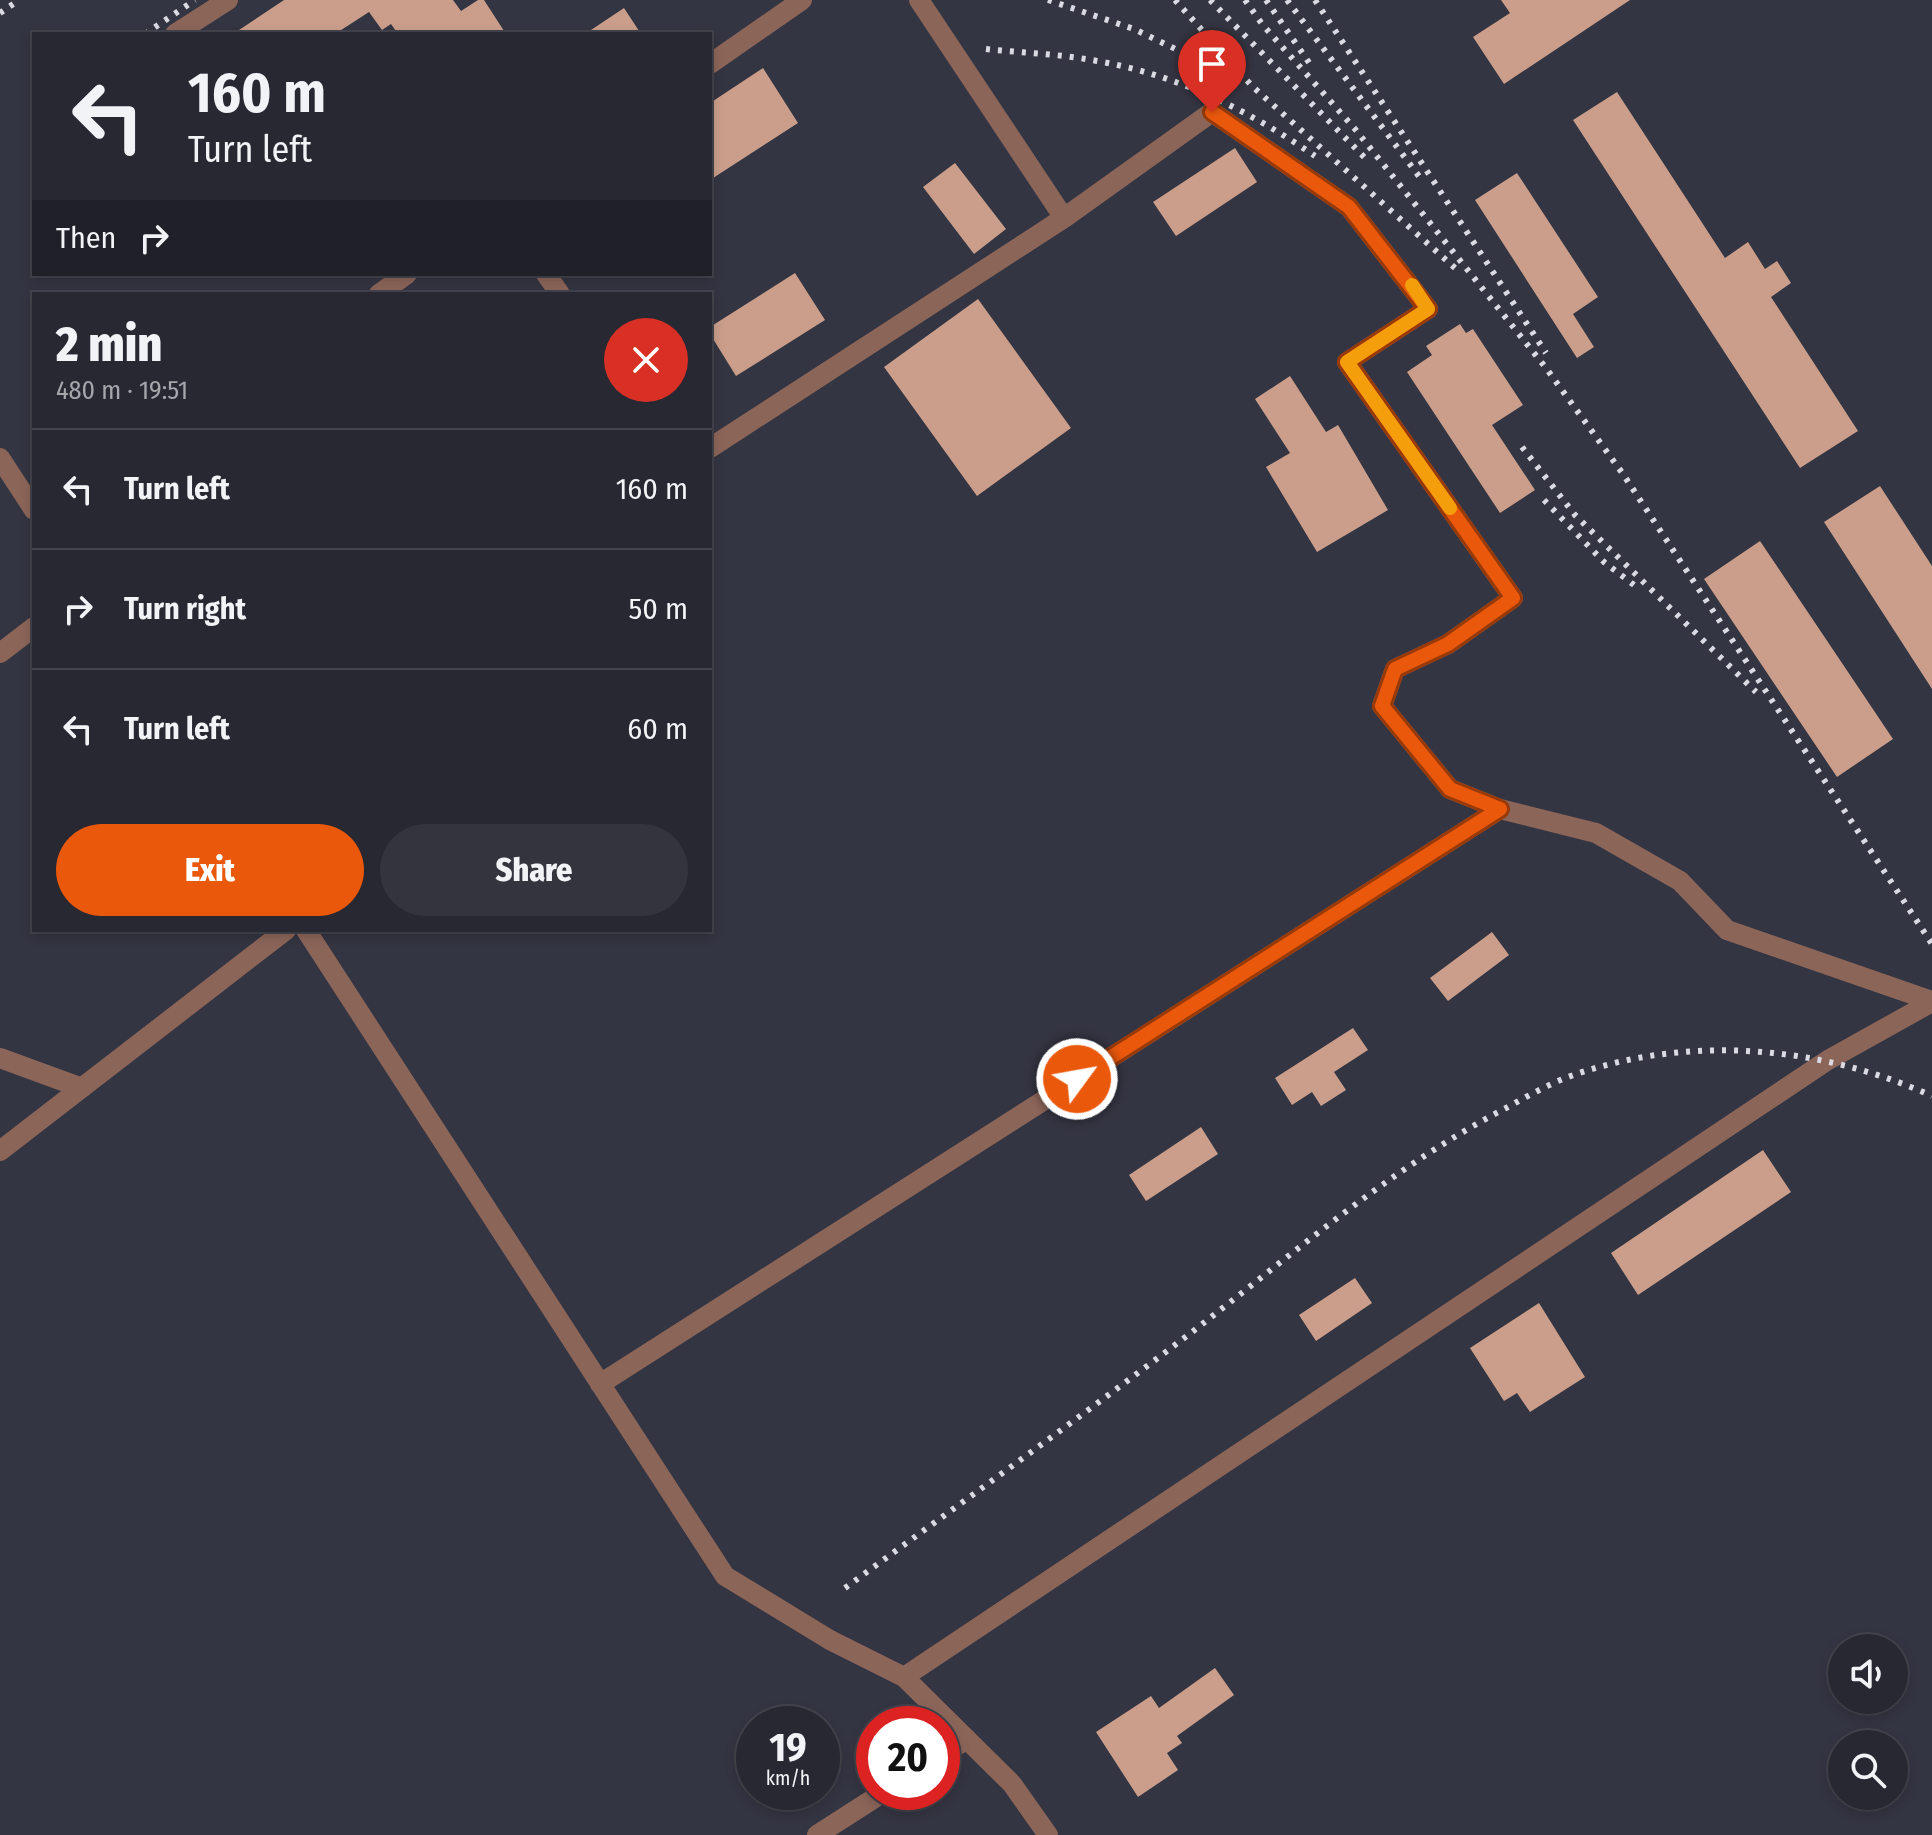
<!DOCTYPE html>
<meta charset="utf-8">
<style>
body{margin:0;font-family:"Fira Sans Condensed",sans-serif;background:#33343e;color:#f1f3f6;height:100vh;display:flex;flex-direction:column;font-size:30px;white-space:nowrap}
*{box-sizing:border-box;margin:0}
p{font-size:26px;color:#a4a6ac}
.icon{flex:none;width:44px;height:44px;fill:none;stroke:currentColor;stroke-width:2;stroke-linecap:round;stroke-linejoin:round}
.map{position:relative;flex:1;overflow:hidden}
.panel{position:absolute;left:32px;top:292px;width:680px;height:640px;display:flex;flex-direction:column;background:#272832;border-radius:0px;box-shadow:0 4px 12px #0003,0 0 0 2px #43444d}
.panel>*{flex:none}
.banner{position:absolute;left:32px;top:32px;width:680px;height:244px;border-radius:0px;box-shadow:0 4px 12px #0003,0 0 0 2px #43444d;background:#272832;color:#f1f3f6;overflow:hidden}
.buttons{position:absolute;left:1828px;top:1634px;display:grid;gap:16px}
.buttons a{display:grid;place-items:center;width:80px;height:80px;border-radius:50%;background:#272832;box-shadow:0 4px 12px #0003,0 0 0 2px #43444d;font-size:40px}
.speed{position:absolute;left:736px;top:1706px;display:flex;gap:16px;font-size:40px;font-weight:700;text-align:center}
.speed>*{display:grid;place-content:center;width:104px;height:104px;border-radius:50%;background:#272832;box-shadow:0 4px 12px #0003,0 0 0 2px #43444d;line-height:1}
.speed small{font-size:20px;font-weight:400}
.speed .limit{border:12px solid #d22;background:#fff;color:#111}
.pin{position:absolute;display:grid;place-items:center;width:68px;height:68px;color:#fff;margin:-82px -34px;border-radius:50% 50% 50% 0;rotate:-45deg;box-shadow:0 0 8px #0007}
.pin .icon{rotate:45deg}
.me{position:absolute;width:88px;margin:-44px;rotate:58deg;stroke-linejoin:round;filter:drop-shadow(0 0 6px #0008)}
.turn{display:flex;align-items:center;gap:28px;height:168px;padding:0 24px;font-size:36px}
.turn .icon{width:104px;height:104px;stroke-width:2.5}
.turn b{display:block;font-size:56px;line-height:68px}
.then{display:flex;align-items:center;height:76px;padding:0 24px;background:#0003;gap:16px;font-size:30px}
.round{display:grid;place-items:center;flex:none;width:84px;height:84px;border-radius:42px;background:#33343e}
.head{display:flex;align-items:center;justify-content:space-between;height:136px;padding:0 24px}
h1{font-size:48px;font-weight:800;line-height:60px}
.cta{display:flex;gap:16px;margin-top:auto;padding:16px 24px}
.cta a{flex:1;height:92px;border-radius:48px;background:#ea580c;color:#fff;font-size:32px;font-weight:800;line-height:92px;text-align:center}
.cta a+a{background:#33343e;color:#f1f3f6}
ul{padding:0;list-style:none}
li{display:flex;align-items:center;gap:24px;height:120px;padding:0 24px;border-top:2px solid #43444d}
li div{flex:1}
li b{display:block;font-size:30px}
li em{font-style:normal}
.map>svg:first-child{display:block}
.building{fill:#ca9e8a}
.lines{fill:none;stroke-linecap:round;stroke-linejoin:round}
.minor{stroke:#8c6559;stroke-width:20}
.rail{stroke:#d9dae3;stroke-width:6;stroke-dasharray:4 8;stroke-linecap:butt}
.route-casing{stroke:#983908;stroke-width:20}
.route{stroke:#ea580c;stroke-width:14}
.slow{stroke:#f59e0b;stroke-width:14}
</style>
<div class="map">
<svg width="1932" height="1835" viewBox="0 0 1932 1835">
<rect width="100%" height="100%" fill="#343542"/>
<path class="building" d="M 284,0 L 453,0 L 461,11 L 478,0 L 484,0 L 506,34 L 398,34 L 391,24 L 382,30 L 369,12 L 335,34 L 233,34 Z
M 1501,0 L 1630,0 L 1504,84 L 1473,37 L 1510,13 Z
M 624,8 L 641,34 L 585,34 Z
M 763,68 L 798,123 L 710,180 L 710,103 Z
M 1617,92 L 1725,258 L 1748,242 L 1765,269 L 1777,261 L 1791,283 L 1771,297 L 1858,431 L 1800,468 L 1573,120 Z
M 1235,148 L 1257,182 L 1176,236 L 1153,202 Z
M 955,163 L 1006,229 L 974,254 L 923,187 Z
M 1517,173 L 1598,297 L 1573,314 L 1594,347 L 1577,358 L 1475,200 Z
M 795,273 L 825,320 L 736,376 L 710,334 L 710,327 Z
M 978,299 L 1071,428 L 977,496 L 884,367 Z
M 1460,324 L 1466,333 L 1473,329 L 1523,405 L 1492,425 L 1535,490 L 1500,513 L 1407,372 L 1432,355 L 1426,346 Z
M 1290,376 L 1326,432 L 1338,425 L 1388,510 L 1317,552 L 1266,467 L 1290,453 L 1255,399 Z
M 1880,486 L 1932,566 L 1932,689 L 1824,522 Z
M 1760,541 L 1893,739 L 1837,777 L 1704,579 Z
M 1492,932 L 1509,955 L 1448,1001 L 1430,978 Z
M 1353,1028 L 1368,1050 L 1334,1072 L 1346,1090 L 1321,1106 L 1312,1092 L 1292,1105 L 1275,1078 Z
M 1201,1127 L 1218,1154 L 1146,1201 L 1129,1175 Z
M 1763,1150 L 1791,1192 L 1638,1295 L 1611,1253 Z
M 1355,1278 L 1372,1303 L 1316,1341 L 1299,1315 Z
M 1539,1303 L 1585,1377 L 1530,1412 L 1517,1393 L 1504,1401 L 1470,1348 Z
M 1215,1668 L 1234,1695 L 1177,1736 L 1182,1743 L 1167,1753 L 1178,1770 L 1138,1797 L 1096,1732 L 1151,1696 L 1159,1708 Z"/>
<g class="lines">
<path class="minor" d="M 175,34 L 228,0
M 710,64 L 802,0
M 1064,218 L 1212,112 L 1349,207 L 1428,309 L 1347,362 L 1513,598 L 1448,644 L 1395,669 L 1382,706 L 1450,789 L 1500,809 L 1596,833 L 1680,881 L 1727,930 L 1932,1001
M 546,274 L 560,294
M 379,294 L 407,274
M 710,448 L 1064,218 L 919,0
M 0,458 L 34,510
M 0,653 L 34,627
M 306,930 L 725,1576 L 830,1640 L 904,1677 L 1828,1060 L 1932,1002
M 0,1058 L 82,1088
M 0,1151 L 286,930
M 600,1384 L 1500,809
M 904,1677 L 1012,1784 L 1048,1835
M 942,1755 L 967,1739
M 817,1835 L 884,1792"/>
<path class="rail" d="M 1048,0 L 1134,29 L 1246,83
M 1175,0 L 1253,87 L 1455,268
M 1210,0 L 1367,160
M 1245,0 L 1262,24 L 1355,129 L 1546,368 L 1623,474 L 1932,944
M 1266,0 L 1312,67
M 1287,0 L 1421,179
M 1315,0 L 1546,353
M 0,13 L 19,0
M 145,34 L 195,0
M 986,49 C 1023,53 1061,54 1097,61 C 1178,75 1248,110 1315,156
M 1522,447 L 1575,515 L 1756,692
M 1544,500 L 1604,562 L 1634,585
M 845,1588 C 961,1503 1078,1419 1192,1332 C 1293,1254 1392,1167 1506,1108 C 1526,1097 1547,1085 1568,1077 C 1686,1034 1819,1045 1932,1096"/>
</g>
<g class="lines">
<defs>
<path id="route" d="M 1077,1079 L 1500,809 L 1450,789 L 1382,706 L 1395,669 L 1448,644 L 1513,598 L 1347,362 L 1428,309 L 1349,207 L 1212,112"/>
</defs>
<use href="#route" class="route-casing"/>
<use href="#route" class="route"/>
<path class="slow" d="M 1412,285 L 1428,309 L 1347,362 L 1450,508"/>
</g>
</svg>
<div class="buttons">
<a><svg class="icon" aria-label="sound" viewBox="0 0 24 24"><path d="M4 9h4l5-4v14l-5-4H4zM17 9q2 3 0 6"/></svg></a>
<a><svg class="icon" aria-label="search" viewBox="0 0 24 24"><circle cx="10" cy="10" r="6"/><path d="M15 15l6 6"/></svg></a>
</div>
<div class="speed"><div>19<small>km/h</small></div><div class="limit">20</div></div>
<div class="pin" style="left:1212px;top:112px;background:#d93025"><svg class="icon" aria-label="arrive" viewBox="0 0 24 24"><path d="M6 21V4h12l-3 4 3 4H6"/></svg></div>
<svg class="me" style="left:1077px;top:1079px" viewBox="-20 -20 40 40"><circle r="17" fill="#ea580c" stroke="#fff" stroke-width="3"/><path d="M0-11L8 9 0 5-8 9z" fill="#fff"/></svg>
<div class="banner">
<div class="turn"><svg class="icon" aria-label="left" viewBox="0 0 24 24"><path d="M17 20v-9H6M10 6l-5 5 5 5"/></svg><div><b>160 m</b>Turn left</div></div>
<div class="then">Then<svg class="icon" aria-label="right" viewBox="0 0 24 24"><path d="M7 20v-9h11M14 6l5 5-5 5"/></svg></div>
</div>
<section class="panel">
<div class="head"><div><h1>2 min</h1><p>480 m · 19:51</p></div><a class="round" style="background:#d93025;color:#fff"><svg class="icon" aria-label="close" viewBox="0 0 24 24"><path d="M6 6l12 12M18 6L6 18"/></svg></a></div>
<ul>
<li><svg class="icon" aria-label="left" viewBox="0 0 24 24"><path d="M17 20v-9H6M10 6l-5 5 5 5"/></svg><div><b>Turn left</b></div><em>160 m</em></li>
<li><svg class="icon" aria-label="right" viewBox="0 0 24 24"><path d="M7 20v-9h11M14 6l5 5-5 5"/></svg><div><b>Turn right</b></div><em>50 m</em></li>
<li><svg class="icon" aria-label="left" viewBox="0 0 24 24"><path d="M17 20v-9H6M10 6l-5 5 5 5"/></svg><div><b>Turn left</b></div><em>60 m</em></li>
</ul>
<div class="cta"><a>Exit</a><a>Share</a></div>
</section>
</div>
